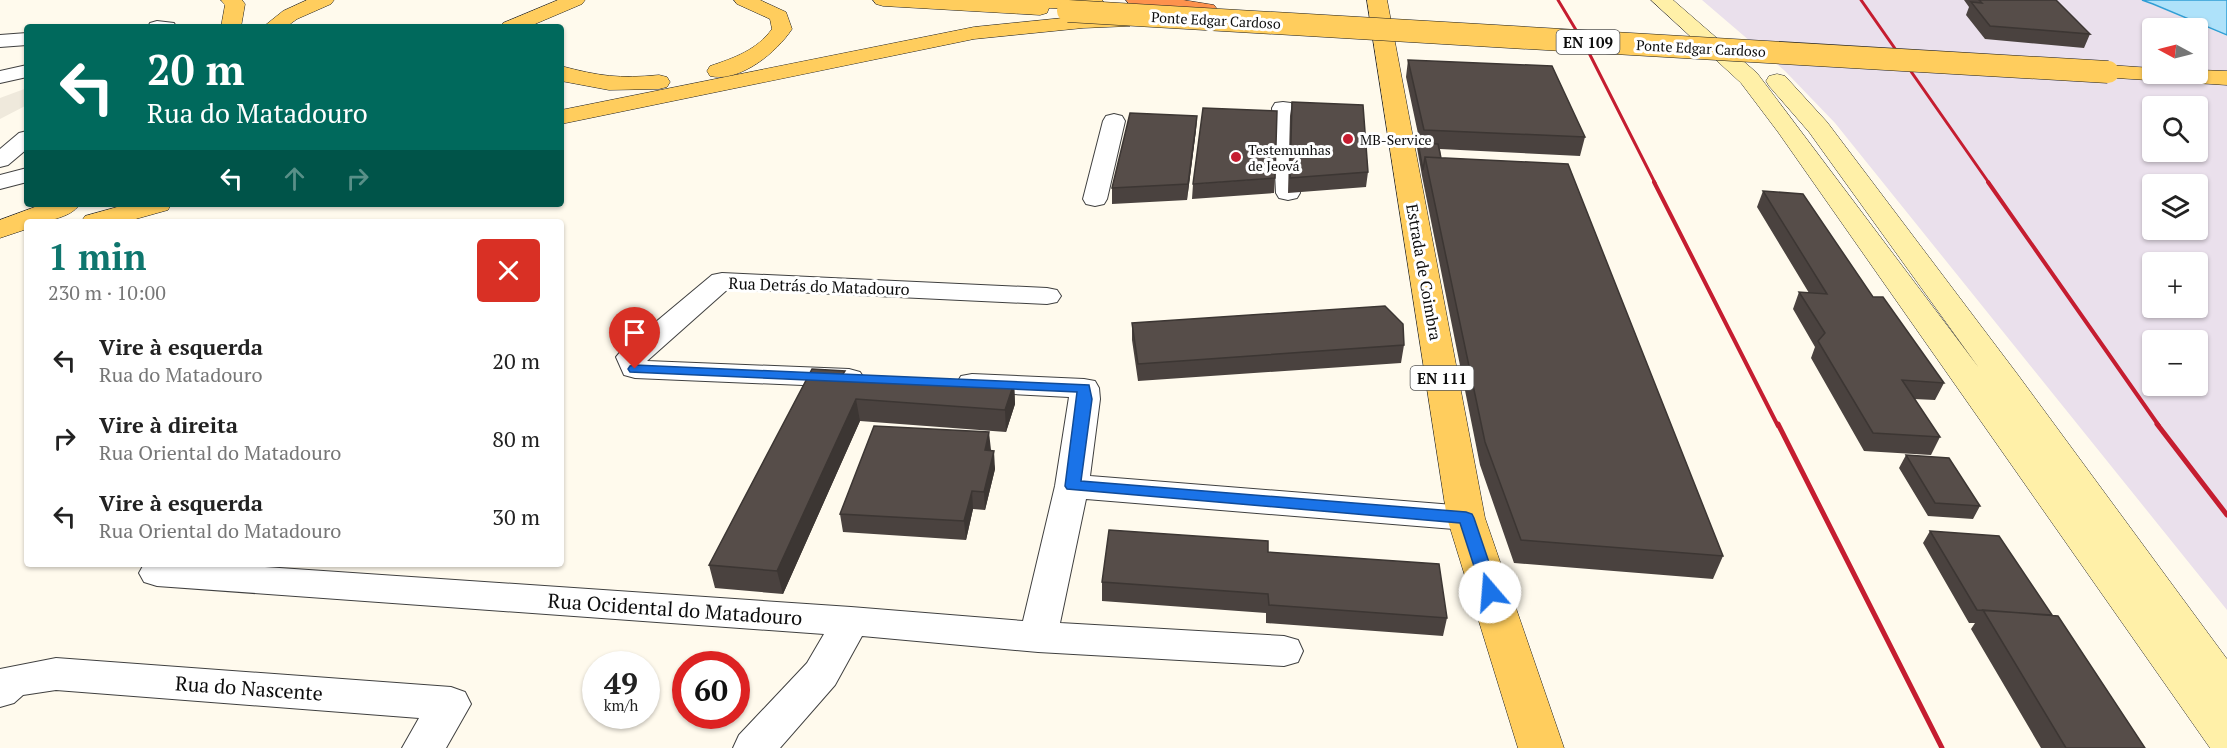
<!DOCTYPE html>
<html lang="pt">
<meta charset="utf-8">
<style>
body{margin:0;font-family:"PT Serif",serif;background:#f2f2f2;color:#222;height:100vh;display:flex;flex-direction:column;font-size:22px;white-space:nowrap}
*{box-sizing:border-box;margin:0}
p{font-size:20px;color:#767676}
.icon{flex:none;width:33px;height:33px;fill:none;stroke:currentColor;stroke-width:2;stroke-linecap:round;stroke-linejoin:round}
.map{position:relative;flex:1;overflow:hidden}
.details{position:absolute;left:24px;top:219px;width:540px;height:348px;display:flex;flex-direction:column;background:#fff;border-radius:6px;box-shadow:0 2px 4px #0004}
.details>*{flex:none}
.hud{position:absolute;left:24px;top:24px;width:540px;height:183px;border-radius:6px;box-shadow:0 2px 4px #0004;background:#00695c;color:#fff;overflow:hidden}
.needle{width:39px;rotate:277deg}
.buttons{position:absolute;left:2142px;top:18px;display:grid;gap:12px}
.buttons a{display:grid;place-items:center;width:66px;height:66px;border-radius:6px;background:#fff;box-shadow:0 2px 4px #0004;font-size:30px}
.speed{position:absolute;left:582px;top:651px;display:flex;gap:12px;font-size:30px;font-weight:700;text-align:center}
.speed>*{display:grid;place-content:center;width:78px;height:78px;border-radius:50%;background:#fff;box-shadow:0 2px 4px #0004;line-height:1}
.speed small{font-size:15px;font-weight:400}
.speed .limit{border:9px solid #d22;background:#fff;color:#111}
.pin{position:absolute;display:grid;place-items:center;width:51px;height:51px;color:#fff;margin:-62px -26px;border-radius:50% 50% 50% 0;rotate:-45deg;box-shadow:0 0 6px #0007}
.pin .icon{rotate:45deg}
.me{position:absolute;width:66px;margin:-33px;rotate:342deg;stroke-linejoin:round;filter:drop-shadow(0 0 4px #0008)}
.turn{display:flex;align-items:center;gap:21px;height:126px;padding:0 24px;font-size:27px}
.turn .icon{width:78px;height:78px;stroke-width:2.5}
.turn b{display:block;font-size:42px;line-height:51px}
.lanes{display:flex;align-items:center;height:57px;padding:0 24px;background:#0003;justify-content:center;gap:30px;direction:ltr}
.lanes .off{opacity:.35}
.round{display:grid;place-items:center;flex:none;width:63px;height:63px;border-radius:6px;background:#f2f2f2}
.summary{display:flex;align-items:center;justify-content:space-between;height:102px;padding:0 24px}
h1{font-size:36px;font-weight:800;line-height:45px;color:#0f766e}
ul{padding:0;list-style:none}
li{display:flex;align-items:center;gap:18px;height:78px;padding:0 24px}
li div{flex:1}
li b{display:block;font-size:22px}
li em{font-style:normal}
.map>svg:first-child{display:block}
.industrial{fill:#eae0ec;fill-rule:evenodd}
.plaza{fill:#efe9dc}
.water{fill:#aee2fa;stroke:#319ed5;stroke-width:1.5}
.lines{fill:none;stroke-linecap:round;stroke-linejoin:round}
.minor-casing{stroke:#404040;stroke-width:2}
.secondary-casing{stroke:#2f2f2f;stroke-width:1}
.primary-casing{stroke:#1e1e1e;stroke-width:1}
.motorway-casing{stroke:#1e1e1e;stroke-width:1}
.minor{fill:#fff;fill-rule:evenodd}
.secondary{fill:#fff0a8;fill-rule:evenodd}
.primary{fill:#ffcd5d;fill-rule:evenodd}
.motorway{fill:#fd924d;fill-rule:evenodd}
.rail-far2{stroke:#c51d30;stroke-width:3}
.rail-far1{stroke:#c51d30;stroke-width:4}
.rail{stroke:#c51d30;stroke-width:5}
.primary-bridge-casing{stroke:#1e1e1e;stroke-width:23;stroke-linecap:butt}
.primary-bridge{stroke:#ffcd5d;stroke-width:22}
.wall{fill:#4a423f}
.shaded-wall{fill:#3c3633}
.building{fill:#564d49;stroke:#3c3633;stroke-width:1.5}
.route{fill:#1a73e8;stroke:#114b97;stroke-width:1.5}
.poi-dot{fill:#c51d30;stroke:#fff;stroke-width:2}
.labels{text-anchor:middle;dominant-baseline:central;stroke-width:6;stroke-linejoin:round;paint-order:stroke}
.far-street-label{font-size:14px;fill:#0d0d0d;stroke:#fff}
.far-poi-label{font-size:14px;fill:#0d0d0d;stroke:#fff;text-anchor:start}
.shield{fill:#fff;stroke:#565656;stroke-width:1.5}
.shield-label{font-size:15px;font-weight:bold;fill:#0d0d0d}
.street-label{font-size:16px;fill:#0d0d0d;stroke:#fff}
.near-street-label{font-size:20px;fill:#0d0d0d;stroke:#fff}
</style>
<div class="map">
<svg width="2227" height="748" viewBox="0 0 2227 748">
<rect width="100%" height="100%" fill="#fffaed"/>
<path class="industrial" d="M 1702,0 L 2142,0 L 2227,36 L 2227,610 L 1835,123 L 1785,71 ZM 2152,28 L 2198,28 L 2198,74 L 2152,74 ZM 2152,106 L 2198,106 L 2198,152 L 2152,152 ZM 2152,184 L 2198,184 L 2198,230 L 2152,230 ZM 2152,262 L 2198,262 L 2198,308 L 2152,308 ZM 2152,340 L 2198,340 L 2198,386 L 2152,386 Z"/>
<path class="plaza" d="M 27,88 L 27,105 L 0,119 L 0,98 Z"/>
<path class="water" d="M 2142,0 L 2227,0 L 2227,35 L 2153,4 Z"/>
<g class="lines">
<defs>
<path id="minor" d="M 157,21 L 174,23 L 176,27 L 148,27 L 150,23 Z
M 27,33 L 27,45 L 0,47 L 0,35 Z
M 27,65 L 27,77 L 0,83 L 0,71 Z
M 1283,102 L 1291,103 L 1294,108 L 1300,193 L 1297,198 L 1288,200 L 1279,198 L 1276,193 L 1272,108 L 1275,103 Z
M 1114,114 L 1122,116 L 1125,121 L 1107,199 L 1104,204 L 1095,206 L 1086,204 L 1083,199 L 1103,121 L 1106,116 Z
M 27,131 L 27,149 L 8,165 L 0,167 L 0,149 L 19,133 Z
M 27,168 L 27,182 L 0,189 L 0,175 Z
M 722,273 L 1047,288 L 1057,290 L 1061,296 L 1057,302 L 1047,304 L 728,289 L 647,361 L 849,369 L 860,372 L 864,378 L 860,384 L 849,387 L 635,378 L 624,375 L 616,357 L 621,351 L 712,275 Z
M 972,374 L 1084,379 L 1095,381 L 1099,388 L 1100,399 L 1090,476 L 1466,506 L 1478,509 L 1483,518 L 1478,527 L 1466,530 L 1086,499 L 1060,623 L 1284,636 L 1298,640 L 1303,651 L 1298,662 L 1284,666 L 1038,652 L 862,636 L 835,685 L 780,748 L 733,748 L 739,735 L 807,663 L 824,634 L 157,586 L 144,582 L 139,573 L 144,564 L 221,564 L 851,607 L 1023,621 L 1055,486 L 1069,397 L 972,392 L 961,390 L 957,383 L 961,376 Z
M 56,658 L 451,687 L 465,692 L 471,704 L 446,748 L 402,748 L 419,718 L 56,690 L 23,695 L 14,703 L 0,707 L 0,669 Z"/>
<path id="secondary" d="M 1651,0 L 1673,0 L 1757,73 L 1979,368 L 1809,132 L 1769,86 L 1766,81 L 1769,76 L 1777,74 L 1785,76 L 1827,122 L 2018,375 L 2227,659 L 2227,748 L 2210,748 L 1778,132 L 1741,83 Z"/>
<path id="primary" d="M 221,0 L 242,0 L 245,4 L 241,27 L 221,27 L 225,5 Z
M 307,0 L 334,0 L 331,4 L 297,19 L 286,27 L 263,27 L 283,11 Z
M 558,0 L 585,0 L 582,4 L 528,27 L 500,27 L 503,23 Z
M 734,0 L 760,0 L 786,12 L 792,29 C 777,52 740,83 710,76 L 707,71 L 710,66 C 734,58 757,50 772,29 L 770,19 L 737,4 Z
M 873,0 L 1102,0 L 1105,4 L 1102,8 L 1095,10 L 1049,8 L 1047,13 L 1040,15 L 883,6 L 876,4 Z
M 1367,0 L 1387,0 L 1485,518 L 1564,748 L 1518,748 L 1447,518 Z
M 1083,16 L 1130,18 L 1133,22 L 1130,26 L 1083,28 L 974,39 L 561,124 L 561,110 L 974,27 Z
M 2108,65 L 2152,68 L 2152,74 L 2198,74 L 2198,70 L 2227,71 L 2227,85 L 2100,77 L 2097,72 L 2100,67 Z
M 561,66 C 599,76 619,79 659,75 L 667,77 L 670,82 L 667,87 L 659,89 L 609,90 L 561,81 Z
M 43,204 L 80,204 C 70,219 44,222 27,222 L 27,229 L 0,238 L 0,220 Z
M 128,204 L 171,204 L 168,210 L 125,222 L 81,222 L 85,216 Z"/>
<path id="motorway" d="M 1126,0 L 1183,0 L 1214,5 L 1217,9 L 1214,13 L 1207,15 L 1136,6 L 1129,4 Z"/>
</defs>
<use href="#minor" class="minor-casing"/>
<use href="#secondary" class="secondary-casing"/>
<use href="#primary" class="primary-casing"/>
<use href="#motorway" class="motorway-casing"/>
<use href="#minor" class="minor"/>
<use href="#secondary" class="secondary"/>
<use href="#primary" class="primary"/>
<use href="#motorway" class="motorway"/>
<path class="rail-far2" d="M 1558,0 L 1585,45 L 1655,183
M 1861,0 L 1989,183"/>
<path class="rail-far1" d="M 1654,182 L 1778,426
M 1988,182 L 2159,426"/>
<path class="rail" d="M 1778,424 L 1942,748
M 2157,424 L 2227,515"/>
<defs>
<path id="primary-bridge" d="M 1068,11 L 2108,72"/>
</defs>
<use href="#primary-bridge" class="primary-bridge-casing"/>
<use href="#primary-bridge" class="primary-bridge"/>
</g>
<path class="wall" d="M 1964,0 L 2056,0 L 2090,34 L 2084,48 L 1985,39 L 1966,15 L 1969,7 Z
M 1408,60 L 1585,137 L 1580,156 L 1440,149 L 1441,158 L 1723,556 L 1713,579 L 1514,563 L 1480,465 L 1422,176 L 1417,148 L 1418,143 L 1420,143 L 1406,77 Z
M 1292,102 L 1368,172 L 1366,187 L 1288,193 L 1290,116 Z
M 1197,116 L 1196,130 L 1187,200 L 1112,204 L 1112,188 Z
M 1275,178 L 1274,193 L 1192,199 L 1193,184 Z
M 1763,191 L 1873,297 L 1944,383 L 1935,400 L 1914,399 L 1940,437 L 1931,455 L 1864,451 L 1811,358 L 1815,347 L 1793,309 L 1799,292 L 1809,293 L 1757,207 Z
M 1132,323 L 1404,345 L 1401,363 L 1138,381 L 1132,340 Z
M 846,377 L 1014,383 L 1015,404 L 1006,432 L 860,421 L 783,594 L 715,588 L 709,565 Z
M 991,451 L 995,469 L 985,510 L 973,509 L 966,540 L 843,532 L 840,514 Z
M 1906,455 L 1980,506 L 1973,519 L 1928,516 L 1899,468 Z
M 1930,531 L 2052,615 L 2145,748 L 2041,748 L 1971,629 L 1975,623 L 1969,623 L 1923,543 Z
M 1268,552 L 1447,618 L 1443,636 L 1266,623 L 1266,613 L 1102,601 L 1102,582 Z"/>
<path class="shaded-wall" d="M 1197,116 L 1196,130 L 1187,200 L 1188,184 Z
M 1014,383 L 1015,404 L 1006,432 L 1005,410 Z
M 856,399 L 860,421 L 783,594 L 777,571 Z
M 989,432 L 991,450 L 985,450 Z
M 994,451 L 995,469 L 985,510 L 984,492 Z
M 972,491 L 973,509 L 966,540 L 964,521 Z"/>
<path class="building" d="M 1979,0 L 2056,0 L 2090,34 L 1990,26 L 1971,2 L 1982,3 Z
M 1408,60 L 1552,66 L 1585,137 L 1424,130 Z
M 1292,102 L 1363,105 L 1368,172 L 1290,178 Z
M 1203,108 L 1277,111 L 1275,178 L 1193,184 Z
M 1130,113 L 1197,116 L 1188,184 L 1112,188 Z
M 1418,143 L 1438,144 L 1441,158 L 1425,157 L 1423,170 Z
M 1425,157 L 1568,164 L 1723,556 L 1521,540 L 1485,442 Z
M 1763,191 L 1803,194 L 1873,297 L 1883,297 L 1944,383 L 1902,380 L 1940,437 L 1873,433 L 1818,341 L 1825,333 L 1799,292 L 1827,294 Z
M 1385,306 L 1403,324 L 1404,345 L 1138,364 L 1132,323 Z
M 812,369 L 845,371 L 841,377 L 1014,383 L 1005,410 L 856,399 L 777,571 L 709,565 Z
M 874,426 L 989,432 L 985,450 L 994,451 L 984,492 L 972,491 L 964,521 L 840,514 Z
M 1906,455 L 1949,458 L 1980,506 L 1935,503 Z
M 1109,530 L 1268,541 L 1268,552 L 1439,564 L 1447,618 L 1269,605 L 1268,594 L 1102,582 Z
M 1930,531 L 1999,536 L 2052,615 L 1977,610 Z
M 1983,610 L 2058,616 L 2145,748 L 2066,748 Z"/>
<path class="route" d="M 635,365 L 1089,385 L 1092,399 L 1081,481 L 1466,512 L 1472,514 L 1474,518 L 1499,592 L 1496,597 L 1490,599 L 1484,597 L 1460,523 L 1067,489 L 1065,486 L 1077,392 L 630,372 L 628,369 L 630,366 Z"/>
<g class="poi-dot">
<circle cx="1348" cy="139" r="6"/>
<circle cx="1236" cy="157" r="6"/>
</g>
<g class="labels">
<g class="far-street-label">
<text transform="translate(1216 20) rotate(3)">Ponte Edgar Cardoso</text>
<text transform="translate(1701 48) rotate(3)">Ponte Edgar Cardoso</text>
</g>
<g class="far-poi-label">
<text x="1360" y="139">MB-Service</text>
<text x="1248" y="149">Testemunhas<tspan x="1248" dy="16">de Jeová</tspan></text>
</g>
<g class="shield">
<rect x="1556.5" y="30" width="63" height="24" rx="4.5"/>
<rect x="1410.5" y="366" width="63" height="24" rx="4.5"/>
</g>
<g class="shield-label">
<text x="1588" y="42">EN 109</text>
<text x="1442" y="378">EN 111</text>
</g>
<g class="street-label">
<text transform="translate(1424 272) rotate(80)">Estrada de Coimbra</text>
<text transform="translate(819 286) rotate(2)">Rua Detrás do Matadouro</text>
</g>
<g class="near-street-label">
<text transform="translate(675 609) rotate(4)">Rua Ocidental do Matadouro</text>
<text transform="translate(249 688) rotate(4)">Rua do Nascente</text>
</g>
</g>
</svg>
<div class="buttons">
<a><svg class="needle" viewBox="-14 -14 28 28"><path d="M0-13l5 13h-10z" fill="#e53935"/><path d="M0 13l5-13h-10z" fill="#767676"/></svg></a>
<a><svg class="icon" aria-label="search" viewBox="0 0 24 24"><circle cx="10" cy="10" r="6"/><path d="M15 15l6 6"/></svg></a>
<a><svg class="icon" aria-label="layers" viewBox="0 0 24 24"><path d="M12 4l9 5-9 5-9-5zM3 14l9 5 9-5"/></svg></a>
<a>+</a>
<a>−</a>
</div>
<div class="speed"><div>49<small>km/h</small></div><div class="limit">60</div></div>
<div class="pin" style="left:635px;top:369px;background:#d93025"><svg class="icon" aria-label="arrive" viewBox="0 0 24 24"><path d="M6 21V4h12l-3 4 3 4H6"/></svg></div>
<svg class="me" style="left:1490px;top:592px" viewBox="-20 -20 40 40"><circle r="19" fill="#fff"/><path d="M0-13L10 11 0 6-10 11z" fill="#1a73e8"/></svg>
<div class="hud">
<div class="turn"><svg class="icon" aria-label="left" viewBox="0 0 24 24"><path d="M17 20v-9H6M10 6l-5 5 5 5"/></svg><div><b>20 m</b>Rua do Matadouro</div></div>
<div class="lanes"><svg class="icon" aria-label="left" viewBox="0 0 24 24"><path d="M17 20v-9H6M10 6l-5 5 5 5"/></svg><svg class="icon off" aria-label="ahead" viewBox="0 0 24 24"><path d="M12 20V5M6 11l6-6 6 6"/></svg><svg class="icon off" aria-label="right" viewBox="0 0 24 24"><path d="M7 20v-9h11M14 6l5 5-5 5"/></svg></div>
</div>
<section class="details">
<div class="summary"><div><h1>1 min</h1><p>230 m · 10:00</p></div><a class="round" style="background:#d93025;color:#fff"><svg class="icon" aria-label="close" viewBox="0 0 24 24"><path d="M6 6l12 12M18 6L6 18"/></svg></a></div>
<ul>
<li><svg class="icon" aria-label="left" viewBox="0 0 24 24"><path d="M17 20v-9H6M10 6l-5 5 5 5"/></svg><div><b>Vire à esquerda</b><p>Rua do Matadouro</p></div><em>20 m</em></li>
<li><svg class="icon" aria-label="right" viewBox="0 0 24 24"><path d="M7 20v-9h11M14 6l5 5-5 5"/></svg><div><b>Vire à direita</b><p>Rua Oriental do Matadouro</p></div><em>80 m</em></li>
<li><svg class="icon" aria-label="left" viewBox="0 0 24 24"><path d="M17 20v-9H6M10 6l-5 5 5 5"/></svg><div><b>Vire à esquerda</b><p>Rua Oriental do Matadouro</p></div><em>30 m</em></li>
</ul>
</section>
</div>
